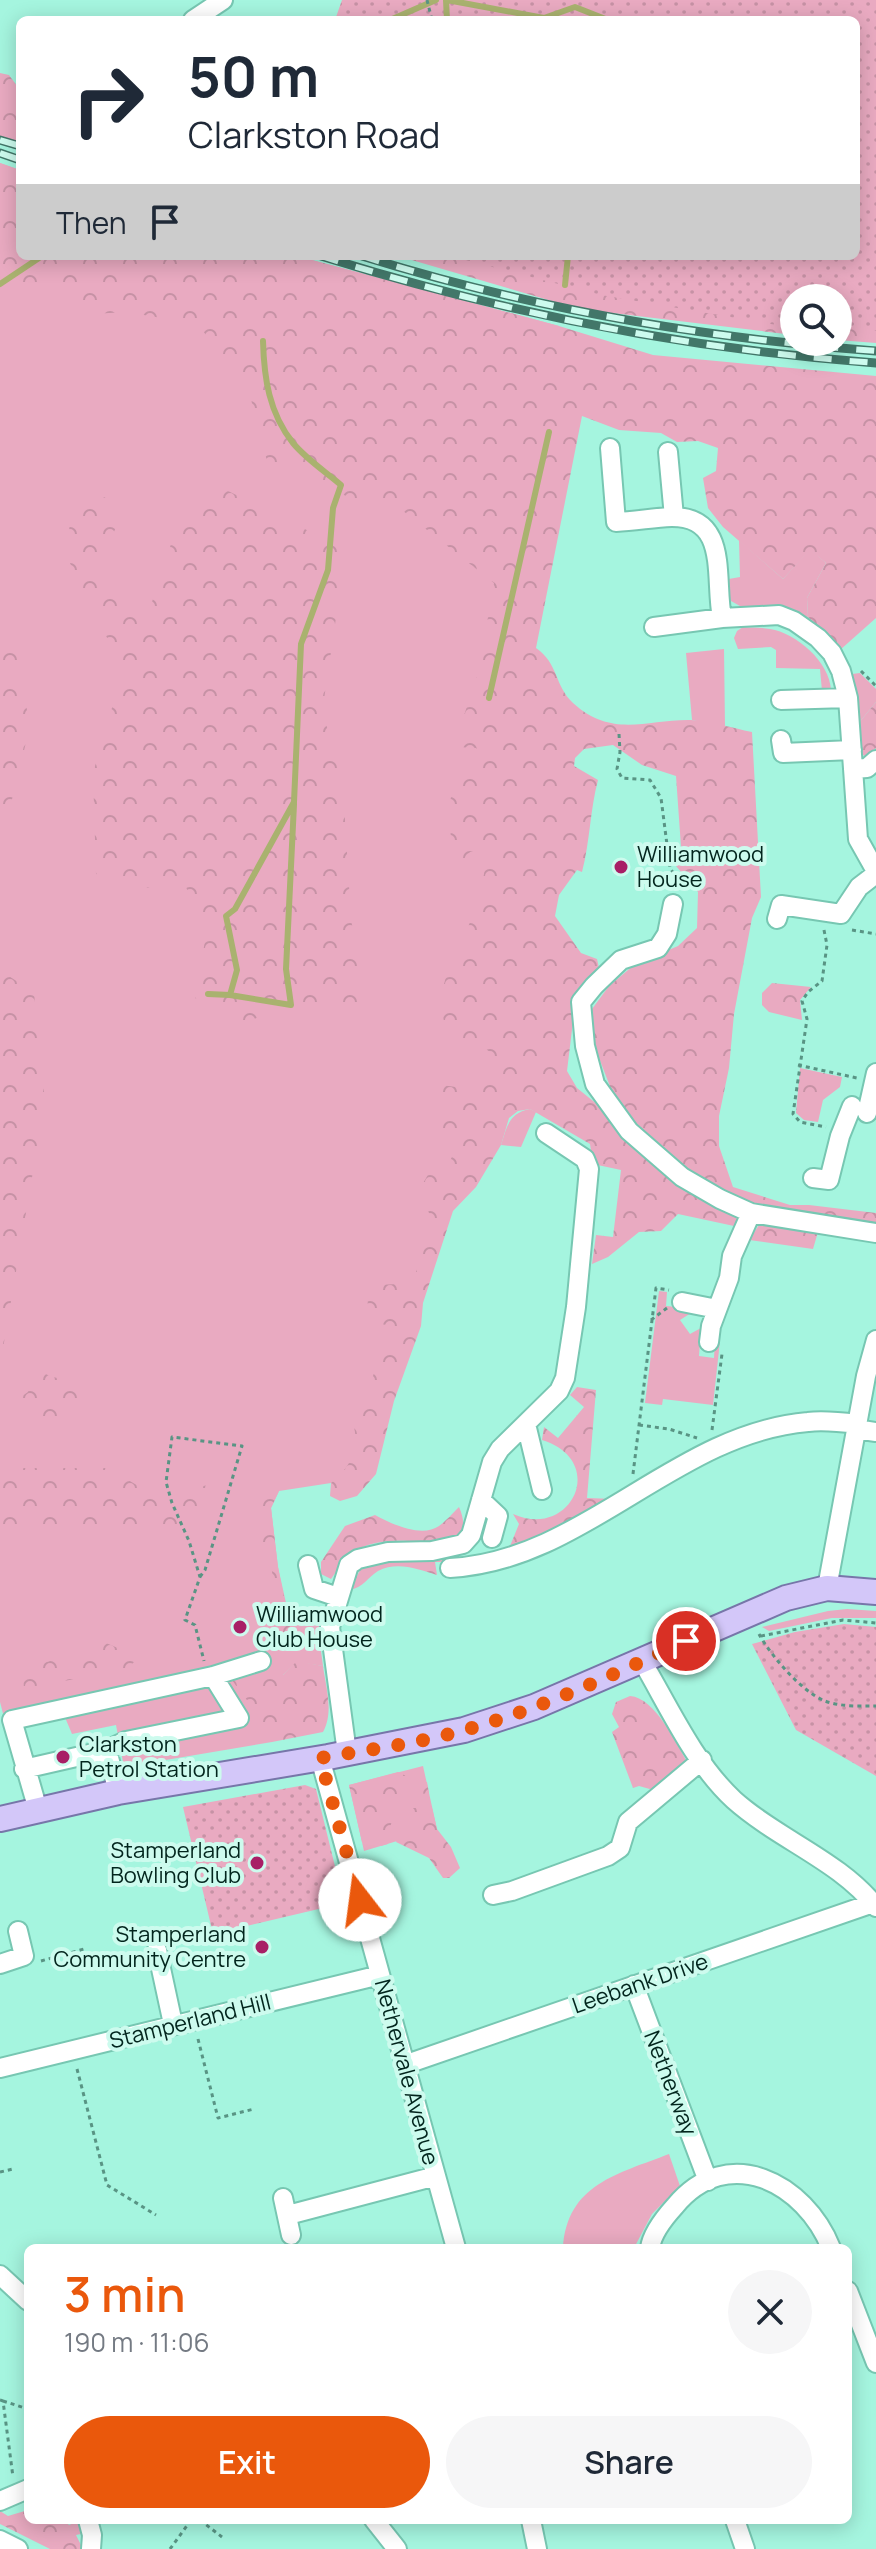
<!DOCTYPE html>
<meta charset="utf-8">
<style>
body{margin:0;font-family:Manrope,sans-serif;background:#f6f6f7;color:#1f2937;height:100vh;display:flex;flex-direction:column;font-size:30px;white-space:nowrap}
*{box-sizing:border-box;margin:0}
p{font-size:26px;color:#747a83}
.icon{flex:none;width:44px;height:44px;fill:none;stroke:currentColor;stroke-width:2;stroke-linecap:round;stroke-linejoin:round}
.map{position:relative;flex:1;overflow:hidden}
.details{position:absolute;left:24px;top:2244px;width:828px;height:280px;display:flex;flex-direction:column;background:#fff;border-radius:12px;box-shadow:0 4px 20px #0003}
.details>*{flex:none}
.banner{position:absolute;left:16px;top:16px;width:844px;height:244px;border-radius:12px;box-shadow:0 4px 20px #0003;background:#fff;color:#1f2937;overflow:hidden}
.buttons{position:absolute;left:780px;top:284px;display:grid;gap:16px}
.buttons a{display:grid;place-items:center;width:72px;height:72px;border-radius:50%;background:#fff;box-shadow:0 4px 20px #0003;font-size:40px}
.pin{position:absolute;display:grid;place-items:center;width:68px;height:68px;color:#fff;margin:-34px;border:4px solid #fff;border-radius:50%;box-shadow:0 2px 8px #0007}
.me{position:absolute;width:88px;margin:-44px;rotate:345deg;stroke-linejoin:round;filter:drop-shadow(0 0 6px #0008)}
.turn{display:flex;align-items:center;gap:28px;height:168px;padding:0 40px;font-size:36px}
.turn .icon{width:104px;height:104px;stroke-width:2.5}
.turn b{display:block;font-size:56px;line-height:68px}
.then{display:flex;align-items:center;height:76px;padding:0 40px;background:#0003;gap:16px;font-size:30px}
.round{display:grid;place-items:center;flex:none;width:84px;height:84px;border-radius:42px;background:#f6f6f7}
.summary{display:flex;align-items:center;justify-content:space-between;height:136px;padding:0 40px}
h1{font-size:48px;font-weight:600;line-height:60px;color:#ea580c}
.action{display:flex;gap:16px;margin-top:auto;padding:16px 40px}
.action a{flex:1;height:92px;border-radius:48px;background:#ea580c;color:#fff;font-size:32px;font-weight:600;line-height:92px;text-align:center}
.action a+a{background:#f6f6f7;color:#1f2937}
.map>svg:first-child{display:block}
.green{fill:#e9aac1}
.forest{fill:url(#forest-crowns)}
.park{fill:url(#park-dots)}
.lines{fill:none;stroke-linecap:round;stroke-linejoin:round}
.stream{stroke:#a9b26f;stroke-width:6}
.minor-casing{stroke:#77c7b2;stroke-width:22}
.major-casing{stroke:#7776a9;stroke-width:28}
.path{stroke:#599484;stroke-width:3;stroke-dasharray:4 4;stroke-linecap:butt}
.minor{stroke:#fff;stroke-width:18}
.major{stroke:#d3c7f9;stroke-width:24}
.rail-casing{stroke:#427769;stroke-width:9}
.rail{stroke:#cdfbee;stroke-width:6;stroke-dasharray:18;stroke-linecap:butt}
.route{stroke:#ea580c;stroke-width:14;stroke-dasharray:0 25.2}
.poi-dot{fill:#a81f66;stroke:#cdfbee;stroke-width:3}
.labels{text-anchor:middle;dominant-baseline:central;stroke-width:8;stroke-linejoin:round;paint-order:stroke}
.poi-label{font-size:22px;fill:#02251d;stroke:#cdfbee;text-anchor:start}
.street-label{font-size:22px;fill:#02251d;stroke:#cdfbee}
</style>
<div class="map">
<svg width="876" height="2549" viewBox="0 0 876 2549">
<defs>
<pattern id="forest-crowns" width="20" height="18" patternUnits="userSpaceOnUse" patternTransform="scale(2)"><rect width="20" height="18" fill="#e9aac1"/><path d="M2 6a3 3 0 1 1 6 0M12 15a3 3 0 1 1 6 0" fill="none" stroke="#c692a5"/></pattern>
<pattern id="park-dots" width="8" height="8" patternUnits="userSpaceOnUse" patternTransform="scale(2)"><rect width="8" height="8" fill="#e9aac1"/><path d="M2 2h.1M6 6h.1" fill="none" stroke="#c692a5" stroke-width="1.8" stroke-linecap="round"/></pattern>
</defs>
<rect width="100%" height="100%" fill="#a5f5df"/>
<path class="green" d="M 0,163 L 20,170 L 20,256 L 297,256 L 559,326 L 515,649 L 506,1027 L 474,1113 L 354,1475 L 331,1483 L 279,1491 L 271,1508 L 278,1567 L 288,1612 L 304,1610 L 325,1616 L 320,1644 L 323,1666 L 297,1662 L 283,1675 L 272,1742 L 124,1767 L 116,1725 L 72,1734 L 64,1715 L 7,1729 L 0,1702 Z
M 739,540 L 783,579 L 810,549 L 826,563 L 807,598 L 808,617 L 771,607 L 740,606 L 731,601 L 723,580 L 740,577 Z
M 743,627 C 752,628 761,627 770,629 C 796,633 830,662 831,690 L 822,691 L 820,669 L 776,668 L 776,650 L 771,647 L 738,649 L 734,638 L 737,631 Z
M 724,649 L 725,727 L 692,720 L 686,653 Z
M 860,673 L 876,689 L 876,702 L 858,724 L 852,674 Z
M 530,1109 L 536,1112 L 521,1147 L 501,1145 C 507,1126 509,1113 530,1109 Z
M 659,1291 L 667,1292 L 666,1306 L 687,1308 L 691,1313 L 680,1320 L 690,1334 L 701,1328 L 699,1356 L 714,1358 L 715,1340 L 720,1341 L 713,1405 L 663,1399 L 662,1405 L 645,1403 Z
M 847,1609 L 876,1611 L 876,1618 L 832,1618 L 769,1631 L 762,1627 L 828,1611 Z
M 423,1766 L 437,1829 L 364,1851 L 349,1785 Z
M 669,2154 L 680,2186 L 652,2214 L 634,2248 L 563,2248 C 567,2184 618,2174 669,2154 Z"/>
<path class="forest" d="M 0,73 L 9,75 L 20,90 L 20,142 L 0,136 Z
M 0,163 L 20,170 L 20,256 L 297,256 L 559,326 L 653,355 L 876,376 L 876,618 L 840,650 L 808,617 L 807,598 L 826,563 L 810,550 L 783,579 L 723,527 L 708,508 L 703,478 L 716,471 L 718,448 L 698,441 L 677,442 L 661,433 L 619,430 L 582,416 L 536,648 C 559,664 554,685 573,703 C 613,739 647,719 691,720 C 711,721 732,728 752,732 L 761,897 L 752,918 L 734,1014 L 729,1068 L 719,1116 L 719,1146 L 733,1187 L 790,1205 L 809,1205 L 876,1213 L 876,1226 L 745,1202 L 708,1182 L 679,1162 L 634,1121 L 611,1089 L 589,1032 L 592,1009 L 609,986 L 634,965 L 678,946 L 697,928 L 698,892 L 676,866 L 681,847 L 676,776 L 642,765 L 613,745 L 584,749 L 575,758 L 574,766 L 598,780 C 590,810 590,841 582,872 L 577,870 L 559,895 L 555,916 L 581,953 L 597,959 L 599,968 L 580,994 L 574,1013 L 567,1071 L 577,1088 L 598,1105 L 619,1135 L 668,1176 L 739,1219 L 734,1226 L 678,1214 L 661,1231 L 639,1232 L 608,1257 L 592,1264 L 596,1235 L 613,1237 L 621,1170 L 593,1164 L 590,1144 L 530,1109 L 518,1111 L 509,1118 L 501,1145 L 476,1187 L 453,1211 L 423,1303 L 421,1326 L 394,1401 L 376,1474 L 357,1496 L 340,1501 L 330,1496 L 331,1483 C 349,1470 361,1447 353,1424 L 363,1408 L 389,1325 L 377,1324 L 366,1334 L 368,1297 L 378,1285 L 398,1284 L 415,1275 L 433,1223 L 425,1203 L 422,1185 L 429,1173 C 446,1173 450,1162 456,1147 L 442,1134 L 437,1101 L 441,1085 L 456,1087 L 488,1070 L 490,1052 C 477,1041 463,1043 452,1033 C 421,1002 465,940 476,908 C 482,889 485,867 489,847 L 470,852 L 461,862 L 453,861 C 450,812 439,788 482,754 L 476,748 L 457,747 L 456,739 L 478,674 L 494,583 L 388,499 L 353,499 L 267,461 L 247,384 L 197,324 L 126,312 L 93,314 L 70,287 L 3,281 L 0,290 Z
M 876,238 L 876,343 L 838,340 L 838,298 L 826,298 Z
M 398,256 L 588,256 L 794,305 L 794,335 L 579,309 Z
M 224,489 L 341,547 L 343,570 L 322,713 L 342,770 L 351,919 L 366,1005 L 291,1005 L 243,1023 L 195,998 L 206,935 L 181,875 L 147,888 L 96,874 L 93,773 L 123,670 L 65,553 L 73,507 L 106,497 L 119,520 L 100,565 L 122,608 L 148,614 L 174,535 Z
M 11,625 L 30,726 L 4,832 L 0,830 L 0,629 Z
M 876,702 L 876,748 L 865,756 L 859,753 L 858,724 Z
M 0,970 L 34,993 L 45,1101 L 0,1366 Z
M 772,983 L 811,987 L 800,1000 L 802,1020 L 769,1012 L 762,1005 L 762,993 Z
M 800,1068 L 842,1077 L 840,1087 L 823,1100 L 818,1122 L 804,1120 L 796,1113 Z
M 759,1225 L 818,1232 L 813,1249 L 749,1240 Z
M 35,1369 L 52,1377 L 76,1381 L 83,1396 L 71,1417 L 54,1427 C 33,1421 20,1423 18,1399 L 28,1392 L 25,1373 Z
M 577,1387 L 596,1390 L 587,1498 L 615,1499 L 572,1527 L 508,1551 L 519,1524 L 513,1514 C 571,1540 609,1461 542,1440 L 544,1427 L 558,1438 L 584,1407 L 570,1395 Z
M 0,1468 L 108,1468 L 155,1496 L 213,1484 L 209,1508 L 181,1528 L 0,1524 Z
M 279,1491 L 271,1508 L 278,1567 L 293,1643 L 283,1645 L 271,1565 L 263,1566 L 259,1561 L 261,1546 L 258,1513 L 268,1494 Z
M 459,1507 C 480,1554 414,1539 393,1541 C 385,1541 375,1543 368,1545 C 349,1552 342,1564 331,1579 L 321,1574 L 321,1562 L 345,1526 L 375,1515 C 391,1524 422,1538 439,1526 C 446,1521 453,1513 459,1507 Z
M 455,1554 L 457,1562 L 435,1562 L 437,1575 C 418,1569 397,1561 378,1571 C 367,1578 364,1587 350,1590 L 361,1568 L 369,1563 Z
M 106,1643 L 139,1657 L 126,1670 L 24,1688 L 22,1670 Z
M 297,1661 L 323,1666 C 326,1688 334,1712 323,1732 L 272,1742 L 256,1712 L 228,1675 L 283,1675 Z
M 630,1696 C 656,1698 676,1744 689,1765 L 657,1791 L 639,1786 L 633,1788 L 612,1732 L 619,1727 L 612,1714 L 616,1702 Z
M 398,1772 L 420,1783 L 427,1782 L 429,1793 L 404,1796 L 391,1824 L 388,1844 L 381,1846 L 377,1838 L 370,1835 L 362,1842 L 349,1785 Z
M 412,1808 L 432,1808 L 437,1829 L 451,1847 L 460,1868 L 449,1878 L 443,1878 L 429,1858 L 396,1842 L 404,1823 L 405,1813 Z
M 333,1866 L 353,1932 L 339,1936 L 334,1921 L 324,1907 L 337,1904 Z
M 28,2510 L 28,2520 L 64,2520 L 69,2525 L 81,2520 L 85,2533 L 76,2535 L 83,2549 L 50,2549 L 0,2524 L 0,2511 L 8,2516 Z"/>
<path class="park" d="M 342,0 L 876,0 L 876,331 L 838,328 L 838,298 L 794,298 L 794,326 L 777,325 L 601,295 L 450,256 L 856,256 L 856,20 L 335,20 Z
M 844,1624 L 876,1627 L 876,1776 L 796,1730 L 752,1644 L 795,1632 Z
M 305,1785 L 316,1789 L 344,1903 L 213,1934 L 183,1807 Z"/>
<g class="lines">
<path class="stream" d="M 446,0 L 447,20
M 447,0 L 544,18 L 575,7 L 608,20
M 390,20 L 436,0
M 0,284 L 42,256
M 565,285 L 568,256
M 489,698 L 549,432
M 208,994 L 230,995 L 237,970 L 226,916 L 235,909 L 294,802 L 301,644 L 328,570 L 333,508 L 341,485 C 326,472 306,459 293,443 C 269,413 264,378 263,341
M 230,995 L 291,1005 L 286,969 L 294,804"/>
<defs>
<path id="minor" d="M 193,20 L 223,0
M 610,448 L 616,522 C 635,521 653,518 671,517 C 730,516 714,578 722,618
M 668,452 L 674,517
M 654,627 L 722,618 L 779,615 L 794,621 L 818,638 L 832,653 L 841,671 L 848,698 L 858,839 L 876,871
M 781,700 L 848,698
M 781,740 L 783,753 L 852,750
M 853,769 L 867,768 L 876,760
M 673,904 L 667,934 L 658,948 L 621,960 L 594,986 L 581,1002 L 585,1046 L 595,1084 L 629,1131 L 682,1177 L 720,1199 L 751,1213 L 876,1233
M 777,919 L 781,905 L 841,914 L 859,887 L 876,874
M 867,1113 L 876,1073
M 813,1178 L 829,1180 L 840,1136 L 852,1106
M 682,1302 L 717,1309
M 709,1342 L 711,1326 L 729,1278 L 732,1256 L 751,1213
M 526,1424 L 542,1490
M 856,1429 L 876,1432
M 481,1500 L 498,1516 L 492,1538
M 308,1565 L 314,1589 L 338,1597
M 450,1568 C 584,1561 675,1433 808,1422 C 824,1420 841,1422 857,1424
M 827,1588 L 866,1376 L 876,1340
M 642,1661 C 669,1707 694,1763 734,1800 C 779,1840 840,1861 876,1907
M 347,1753 L 330,1627 L 349,1565 L 358,1559 L 388,1552 L 432,1551 L 463,1544 L 471,1535 L 492,1462 L 500,1449 L 559,1391 L 565,1378 L 576,1307 L 589,1169 L 585,1159 L 546,1133
M 320,1758 L 456,2248
M 24,1769 L 107,1750
M 118,1792 L 107,1750 L 126,1741 L 239,1718 L 213,1676
M 38,1810 L 12,1720 L 213,1676 L 261,1661
M 493,1895 L 512,1891 L 608,1856 L 620,1848 L 628,1822 L 702,1760
M 157,1950 L 173,2024
M 0,1964 L 24,1956 L 18,1931
M 634,1985 L 708,2181
M 404,2065 L 876,1902
M 0,2068 L 380,1975
M 283,2198 L 291,2235
M 288,2215 L 436,2176
M 650,2248 C 652,2233 665,2217 675,2206 C 728,2142 805,2183 831,2248
M 0,2275 L 28,2301
M 848,2291 L 876,2363
M 0,2501 L 28,2489
M 88,2520 L 92,2535 L 91,2549
M 374,2520 L 397,2549
M 531,2520 L 537,2549
M 735,2520 L 745,2549
M 0,2540 L 18,2549"/>
<path id="major" d="M 0,1819 L 118,1792 L 328,1757 L 464,1730 L 534,1707 L 786,1598 L 827,1588 L 876,1592"/>
</defs>
<use href="#minor" class="minor-casing"/>
<use href="#major" class="major-casing"/>
<path class="path" d="M 427,0 L 432,20
M 861,671 L 876,686
M 619,734 L 620,752 L 617,769 L 622,778 L 650,780 L 661,798 L 670,868 L 676,877 L 675,888
M 824,930 L 827,945 L 822,981 L 808,992 L 802,1001 L 807,1019 L 793,1114 L 800,1122 L 826,1127
M 852,930 L 876,934
M 798,1065 L 857,1078
M 651,1320 L 667,1308
M 639,1425 L 669,1429 L 697,1438
M 712,1430 L 722,1354
M 633,1474 L 656,1288 L 669,1290
M 200,1577 L 205,1570 L 242,1446 L 172,1437 L 166,1482 L 172,1503 L 189,1541 L 200,1577 L 185,1620 L 195,1625 L 204,1661
M 759,1634 C 771,1656 802,1692 825,1701 C 841,1707 860,1706 876,1706
M 761,1636 L 843,1620 L 876,1623
M 41,1961 L 84,1949
M 198,2039 L 218,2118 L 254,2109
M 77,2069 L 107,2185 L 156,2215
M 0,2172 L 13,2169
M 164,2246 L 168,2248
M 0,2400 L 3,2401 L 13,2477
M 3,2401 L 28,2409
M 200,2520 L 222,2537
M 170,2549 L 191,2520"/>
<use href="#minor" class="minor"/>
<use href="#major" class="major"/>
<defs>
<path id="rail" d="M 0,140 L 20,146
M 0,153 L 20,160
M 321,256 C 503,313 686,349 876,363
M 362,256 C 529,308 702,338 876,351"/>
</defs>
<use href="#rail" class="rail-casing"/>
<use href="#rail" class="rail"/>
</g>
<g class="lines">
<path class="route" d="M 360,1900 L 320,1758 C 362,1751 405,1745 446,1735 C 530,1714 608,1677 686,1641"/>
</g>
<g class="poi-dot">
<circle cx="621" cy="867" r="8"/>
<circle cx="240" cy="1627" r="8"/>
<circle cx="63" cy="1757" r="8"/>
<circle cx="257" cy="1863" r="8"/>
<circle cx="262" cy="1947" r="8"/>
</g>
<g class="labels">
<g class="poi-label">
<text x="637" y="854">Williamwood<tspan x="637" dy="25">House</tspan></text>
<text x="256" y="1614">Williamwood<tspan x="256" dy="25">Club House</tspan></text>
<text x="79" y="1744">Clarkston<tspan x="79" dy="25">Petrol Station</tspan></text>
<text x="241" y="1850" text-anchor="end">Stamperland<tspan x="241" dy="25">Bowling Club</tspan></text>
<text x="246" y="1934" text-anchor="end">Stamperland<tspan x="246" dy="25">Community Centre</tspan></text>
</g>
<g class="street-label">
<text transform="translate(640 1983) rotate(-19)">Leebank Drive</text>
<text transform="translate(190 2021) rotate(-14)">Stamperland Hill</text>
<text transform="translate(407 2072) rotate(75)">Nethervale Avenue</text>
<text transform="translate(671 2083) rotate(69)">Netherway</text>
</g>
</g>
</svg>
<div class="buttons">
<a><svg class="icon" aria-label="search" viewBox="0 0 24 24"><circle cx="10" cy="10" r="6"/><path d="M15 15l6 6"/></svg></a>
</div>
<div class="pin" style="left:686px;top:1641px;background:#d93025"><svg class="icon" aria-label="arrive" viewBox="0 0 24 24"><path d="M6 21V4h12l-3 4 3 4H6"/></svg></div>
<svg class="me" style="left:360px;top:1900px" viewBox="-20 -20 40 40"><circle r="19" fill="#fff"/><path d="M0-13L10 11 0 6-10 11z" fill="#ea580c"/></svg>
<div class="banner">
<div class="turn"><svg class="icon" aria-label="right" viewBox="0 0 24 24"><path d="M7 20v-9h11M14 6l5 5-5 5"/></svg><div><b>50 m</b>Clarkston Road</div></div>
<div class="then">Then<svg class="icon" aria-label="arrive" viewBox="0 0 24 24"><path d="M6 21V4h12l-3 4 3 4H6"/></svg></div>
</div>
<section class="details">
<div class="summary"><div><h1>3 min</h1><p>190 m · 11:06</p></div><a class="round"><svg class="icon" aria-label="close" viewBox="0 0 24 24"><path d="M6 6l12 12M18 6L6 18"/></svg></a></div>
<div class="action"><a>Exit</a><a>Share</a></div>
</section>
</div>
